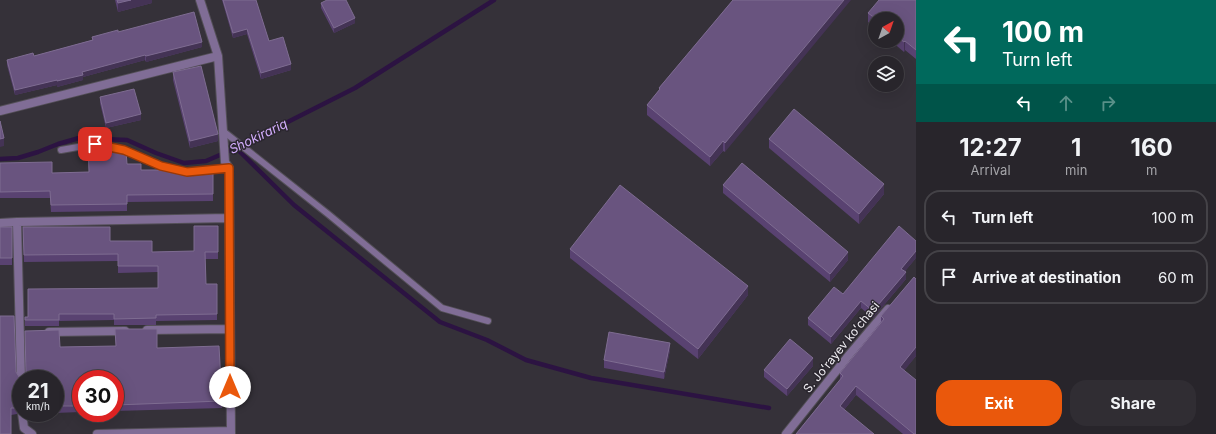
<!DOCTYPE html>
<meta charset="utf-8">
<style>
body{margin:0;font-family:Inter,sans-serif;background:#302d33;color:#f1f3f6;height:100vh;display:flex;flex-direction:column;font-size:15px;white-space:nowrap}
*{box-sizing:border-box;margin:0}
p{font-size:13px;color:#a5a5a9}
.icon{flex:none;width:22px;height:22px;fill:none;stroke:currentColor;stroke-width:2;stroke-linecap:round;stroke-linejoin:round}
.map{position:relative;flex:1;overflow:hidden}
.side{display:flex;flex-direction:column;background:#28252b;width:300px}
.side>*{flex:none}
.top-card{background:#00695c;color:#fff;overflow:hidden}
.needle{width:26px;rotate:40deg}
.buttons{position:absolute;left:868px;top:12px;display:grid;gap:8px}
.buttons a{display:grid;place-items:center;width:36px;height:36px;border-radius:50%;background:#28252b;box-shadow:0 4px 16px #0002,0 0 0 1px #444247;font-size:20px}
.speed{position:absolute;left:12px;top:370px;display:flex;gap:8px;font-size:20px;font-weight:700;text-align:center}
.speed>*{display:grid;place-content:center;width:52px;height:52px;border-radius:50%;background:#28252b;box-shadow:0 4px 16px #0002,0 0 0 1px #444247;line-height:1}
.speed small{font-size:10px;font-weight:400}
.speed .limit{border:6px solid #d22;background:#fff;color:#111}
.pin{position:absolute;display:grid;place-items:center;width:34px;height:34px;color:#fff;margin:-17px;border-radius:8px;box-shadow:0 2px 6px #0006}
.me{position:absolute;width:44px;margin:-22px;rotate:0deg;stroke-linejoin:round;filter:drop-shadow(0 0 3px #0008)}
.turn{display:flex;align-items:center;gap:14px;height:84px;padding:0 20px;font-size:18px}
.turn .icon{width:52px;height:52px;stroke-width:2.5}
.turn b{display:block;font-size:28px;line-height:34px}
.lanes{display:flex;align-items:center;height:38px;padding:0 20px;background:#0003;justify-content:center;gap:20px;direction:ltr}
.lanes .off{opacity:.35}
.eta{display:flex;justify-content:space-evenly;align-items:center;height:68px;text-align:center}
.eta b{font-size:24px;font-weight:700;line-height:28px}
.cta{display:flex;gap:8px;margin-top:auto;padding:8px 20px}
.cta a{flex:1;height:46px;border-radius:16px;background:#ea580c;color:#fff;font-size:16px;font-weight:700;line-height:46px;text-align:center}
.cta a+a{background:#302d33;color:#f1f3f6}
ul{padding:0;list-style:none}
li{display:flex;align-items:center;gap:12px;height:54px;margin:0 8px 6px;padding:0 12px;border:2px solid #444247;border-radius:16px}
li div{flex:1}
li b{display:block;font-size:15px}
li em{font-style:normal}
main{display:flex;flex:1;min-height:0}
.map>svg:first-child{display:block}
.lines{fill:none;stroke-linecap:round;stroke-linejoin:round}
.stream{stroke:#2c1342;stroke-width:4.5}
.lane-casing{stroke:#534f57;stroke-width:8}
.street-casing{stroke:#534f57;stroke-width:10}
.lane{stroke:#806d96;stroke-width:6}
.street{stroke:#806d96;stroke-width:8}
.wall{fill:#594271}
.shaded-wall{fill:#435}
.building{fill:#69547f;stroke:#7e6c91}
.route-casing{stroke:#983908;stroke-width:10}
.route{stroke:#ea580c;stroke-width:7}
.labels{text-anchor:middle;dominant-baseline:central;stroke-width:3;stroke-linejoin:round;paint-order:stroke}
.street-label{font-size:12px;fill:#efedf2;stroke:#2b272f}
.water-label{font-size:13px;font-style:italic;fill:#d3adfd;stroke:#2b272f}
</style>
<main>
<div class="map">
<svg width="916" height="434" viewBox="0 0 916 434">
<rect width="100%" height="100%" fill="#353139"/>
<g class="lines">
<path class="stream" d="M 236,148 L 294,205 L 440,322 L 487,340 L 526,360 L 591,378 L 769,408
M 0,159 L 18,158 L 38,152 L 58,144 L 79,138 L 127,140 L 156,153 L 184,163 L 206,161 L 236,148 L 355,88 L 494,0"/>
<defs>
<path id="lane" d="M 223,131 L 328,214 L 442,308 L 488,321
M 61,150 L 95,144 L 124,150 L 161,166 L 185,172
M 200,171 L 229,168"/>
<path id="street" d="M 200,0 L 218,56 L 225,162 L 229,168 L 231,434
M 0,111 L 218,56
M 0,223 L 17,222
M 147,330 L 230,329
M 49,332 L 125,331
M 21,379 L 17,222 L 229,218
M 22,413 L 24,428 L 32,434
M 97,434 L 230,431
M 786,434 L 849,355 L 888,309"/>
</defs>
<use href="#lane" class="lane-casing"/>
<use href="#street" class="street-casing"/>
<use href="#lane" class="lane"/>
<use href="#street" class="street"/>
</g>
<path class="wall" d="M 115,0 L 152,0 L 152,3 L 118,12 Z
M 222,0 L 256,0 L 269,41 L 291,70 L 261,79 L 247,34 L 233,38 Z
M 733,0 L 725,152 L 723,151 L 710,166 L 647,115 L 647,105 L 659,90 L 659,88 Z
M 916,0 L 916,59 L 905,50 L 904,52 L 891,41 L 897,41 L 897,19 L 875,19 L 875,28 L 868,22 L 868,13 Z
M 321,3 L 355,23 L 334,33 L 321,8 Z
M 118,32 L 202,47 L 146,62 L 145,60 L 83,77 L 83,80 L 57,87 L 57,85 L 15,95 L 7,65 L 7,60 L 34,56 L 92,40 L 92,37 Z
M 173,72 L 218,141 L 190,148 L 173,80 Z
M 100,97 L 141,120 L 106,128 L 100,103 Z
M 769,139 L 884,194 L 859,224 L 769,148 Z
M 0,163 L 52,173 L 88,172 L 127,164 L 141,170 L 213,170 L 213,201 L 127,202 L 127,211 L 51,212 L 50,198 L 0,198 Z
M 723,185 L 848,260 L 830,282 L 723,193 Z
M 218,226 L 218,259 L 205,259 L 206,284 L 217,284 L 217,320 L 156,321 L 156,325 L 114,325 L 114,320 L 59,321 L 59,326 L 25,326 L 25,317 L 28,317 L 158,288 L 158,272 L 118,273 L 118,261 L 24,262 L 23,227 L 110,241 L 152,252 L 194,251 Z
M 0,227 L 12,227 L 12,265 L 0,265 Z
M 570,249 L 748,295 L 698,359 L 570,258 Z
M 916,258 L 905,271 L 906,279 L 873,318 L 861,308 L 831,344 L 808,325 L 808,318 L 843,294 Z
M 914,277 L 916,356 L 904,370 L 916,434 L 903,434 L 856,395 L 844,410 L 796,434 L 840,380 L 840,373 L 881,322 L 881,316 Z
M 115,329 L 157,348 L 222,401 L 222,408 L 115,411 L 115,379 L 81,379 L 81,412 L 28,414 L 27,413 L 55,413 L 55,379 L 21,379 L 21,408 L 17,411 L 17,414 L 11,415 L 0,434 L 16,372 L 19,377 L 24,377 L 60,347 L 116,346 Z
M 670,350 L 664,379 L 604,368 L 604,360 Z
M 813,366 L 787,396 L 764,377 L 764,370 Z"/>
<path class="shaded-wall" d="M 131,0 L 152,0 L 152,3 L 118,12 L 118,3 Z
M 844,0 L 851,0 L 725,152 L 725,143 Z
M 355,18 L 355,23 L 334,33 L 334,28 Z
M 247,29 L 247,34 L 233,38 L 233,33 Z
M 905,41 L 905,50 L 904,52 L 904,42 Z
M 202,42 L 202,47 L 146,62 L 146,56 Z
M 145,55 L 145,60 L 83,77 L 83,80 L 57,87 L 57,81 L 82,72 Z
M 291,64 L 291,70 L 261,79 L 261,73 Z
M 57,80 L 57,85 L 15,95 L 15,90 Z
M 141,114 L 141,120 L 106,128 L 106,123 Z
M 218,134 L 218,141 L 190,148 L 190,141 Z
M 4,138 L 4,146 L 0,147 L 0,139 Z
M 723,141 L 723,151 L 710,166 L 710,157 Z
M 884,184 L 884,194 L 859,224 L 859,214 Z
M 916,251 L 916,258 L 901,276 L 901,269 Z
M 848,252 L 848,260 L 830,282 L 830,274 Z
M 906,272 L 906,279 L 873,318 L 873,311 Z
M 748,286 L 748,295 L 698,359 L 698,349 Z
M 861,301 L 861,308 L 831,344 L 831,337 Z
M 670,343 L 670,350 L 664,379 L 664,372 Z
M 916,347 L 916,356 L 900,376 L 900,367 Z
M 813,358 L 813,366 L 787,396 L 787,389 Z
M 856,386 L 856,395 L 840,415 L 840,406 Z
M 21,401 L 21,408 L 17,411 L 17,414 L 17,404 Z"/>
<path class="building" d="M 117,0 L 131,0 L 118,3 Z
M 223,0 L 256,0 L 269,41 L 283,37 L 291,64 L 261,73 L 247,29 L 233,33 Z
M 327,0 L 346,0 L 355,18 L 334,28 L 321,3 Z
M 733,0 L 844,0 L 725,143 L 723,141 L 710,157 L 647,105 L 660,89 L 659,88 Z
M 879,0 L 916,0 L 916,50 L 905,41 L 904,42 L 897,37 L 897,19 L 876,19 L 868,13 Z
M 194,12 L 202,42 L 146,56 L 145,55 L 82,72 L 83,75 L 57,81 L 57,80 L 15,90 L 7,60 L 33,53 L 34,56 L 93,40 L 92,37 L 118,30 L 118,32 Z
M 201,66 L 218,134 L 190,141 L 173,72 Z
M 134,89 L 141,114 L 106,123 L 100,97 Z
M 794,109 L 884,184 L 859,214 L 769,139 Z
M 0,121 L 4,138 L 0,139 Z
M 117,146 L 126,151 L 127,164 L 141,164 L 141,170 L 213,170 L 213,194 L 127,195 L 127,204 L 51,205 L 50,191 L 0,192 L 0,163 L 52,162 L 52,173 L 89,172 L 88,147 Z
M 742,163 L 848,252 L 830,274 L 723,185 Z
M 620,185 L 748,286 L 698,349 L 570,249 Z
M 194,226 L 218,226 L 218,252 L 205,252 L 206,284 L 217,284 L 217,314 L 156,315 L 156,318 L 114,319 L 114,314 L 59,314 L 59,320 L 25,320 L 25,317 L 28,317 L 28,289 L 158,288 L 158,266 L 118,266 L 118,254 L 24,255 L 23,227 L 110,227 L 110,241 L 152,241 L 152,252 L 194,251 Z
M 899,226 L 916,241 L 916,251 L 901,269 L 906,272 L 873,311 L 861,301 L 831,337 L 808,318 L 834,287 L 843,294 Z
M 0,227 L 12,227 L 12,258 L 0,258 Z
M 914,277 L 916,279 L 916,347 L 900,367 L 916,380 L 916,434 L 914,434 L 856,386 L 840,406 L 874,434 L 796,434 L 843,376 L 840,373 L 884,319 L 881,316 Z
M 0,316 L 14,316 L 16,372 L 19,377 L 24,377 L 26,373 L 25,331 L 59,330 L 60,347 L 116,346 L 115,329 L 157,329 L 157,348 L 219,346 L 222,401 L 115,405 L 115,379 L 81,379 L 81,406 L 55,406 L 55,379 L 21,379 L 21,401 L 17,404 L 17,408 L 11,408 L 11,434 L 0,434 Z
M 609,332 L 670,343 L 664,372 L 604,360 Z
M 790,339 L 813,358 L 787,389 L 764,370 Z"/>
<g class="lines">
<defs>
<path id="route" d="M 95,144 L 124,150 L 161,166 L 187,172 L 229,168 L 230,387"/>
</defs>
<use href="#route" class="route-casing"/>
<use href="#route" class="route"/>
</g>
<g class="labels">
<g class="street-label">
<text transform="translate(841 347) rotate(-51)">S. Joʻrayev koʻchasi</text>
</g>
<g class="water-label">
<text transform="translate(258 136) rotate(-26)">Shokirariq</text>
</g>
</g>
</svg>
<div class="buttons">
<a><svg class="needle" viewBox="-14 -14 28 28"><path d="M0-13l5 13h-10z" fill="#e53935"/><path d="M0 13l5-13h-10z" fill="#a5a5a9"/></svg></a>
<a><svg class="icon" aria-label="layers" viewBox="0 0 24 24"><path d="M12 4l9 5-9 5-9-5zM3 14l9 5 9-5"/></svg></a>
</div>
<div class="speed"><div>21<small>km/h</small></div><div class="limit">30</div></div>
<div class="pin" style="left:95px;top:144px;background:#d93025"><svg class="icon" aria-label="arrive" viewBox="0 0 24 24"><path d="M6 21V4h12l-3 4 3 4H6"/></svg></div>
<svg class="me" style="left:230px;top:387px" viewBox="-20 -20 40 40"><circle r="19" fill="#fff"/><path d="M0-13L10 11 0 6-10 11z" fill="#ea580c"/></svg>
</div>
<section class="side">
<div class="top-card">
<div class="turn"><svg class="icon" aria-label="left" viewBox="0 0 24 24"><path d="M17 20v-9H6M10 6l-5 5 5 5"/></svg><div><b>100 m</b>Turn left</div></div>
<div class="lanes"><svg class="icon" aria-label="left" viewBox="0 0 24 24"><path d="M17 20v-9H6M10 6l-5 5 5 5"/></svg><svg class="icon off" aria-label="ahead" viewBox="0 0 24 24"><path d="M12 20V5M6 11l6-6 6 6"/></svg><svg class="icon off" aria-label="right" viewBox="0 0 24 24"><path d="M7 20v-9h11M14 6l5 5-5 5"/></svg></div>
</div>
<div class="eta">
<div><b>12:27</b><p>Arrival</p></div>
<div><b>1</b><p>min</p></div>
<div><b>160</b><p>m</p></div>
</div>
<ul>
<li><svg class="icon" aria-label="left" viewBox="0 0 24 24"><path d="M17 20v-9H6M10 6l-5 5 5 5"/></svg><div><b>Turn left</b></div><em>100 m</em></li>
<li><svg class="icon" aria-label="arrive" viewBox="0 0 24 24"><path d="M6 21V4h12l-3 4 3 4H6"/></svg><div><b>Arrive at destination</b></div><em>60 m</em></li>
</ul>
<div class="cta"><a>Exit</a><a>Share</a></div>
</section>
</main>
